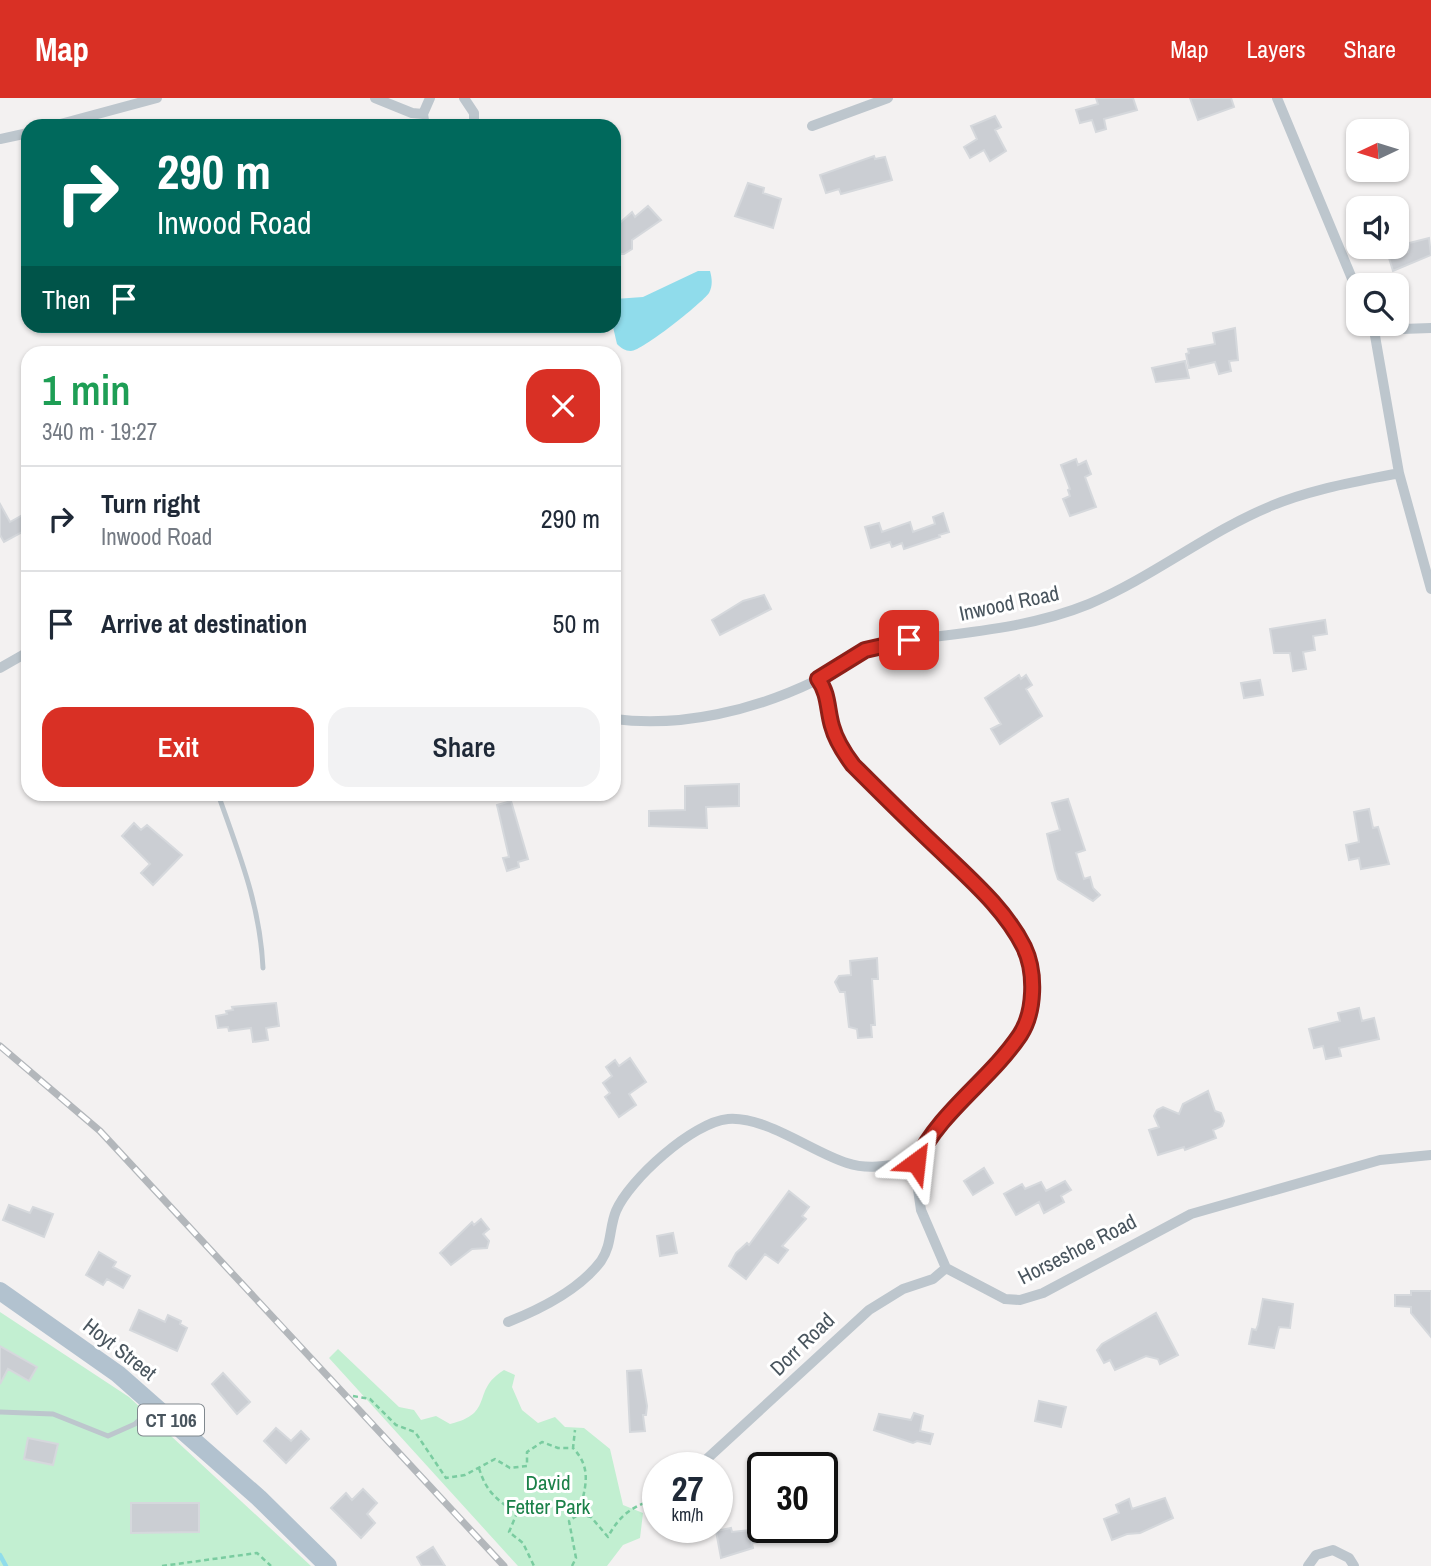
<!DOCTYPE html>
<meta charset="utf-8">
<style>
body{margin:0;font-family:"Archivo Narrow",sans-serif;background:#f2f2f3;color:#1f2937;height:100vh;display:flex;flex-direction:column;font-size:26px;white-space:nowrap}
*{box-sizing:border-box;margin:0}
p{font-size:23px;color:#747a83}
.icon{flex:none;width:38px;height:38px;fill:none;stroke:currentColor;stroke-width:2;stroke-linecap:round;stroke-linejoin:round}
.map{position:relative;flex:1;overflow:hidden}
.details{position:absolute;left:21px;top:248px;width:600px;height:455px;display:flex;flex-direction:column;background:#fff;border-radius:21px;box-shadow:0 2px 5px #0004}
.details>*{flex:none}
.hud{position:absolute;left:21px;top:21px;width:600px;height:214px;border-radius:21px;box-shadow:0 2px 5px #0004;background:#00695c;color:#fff;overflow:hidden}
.needle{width:46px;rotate:266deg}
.tools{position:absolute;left:1346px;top:21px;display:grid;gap:14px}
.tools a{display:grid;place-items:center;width:63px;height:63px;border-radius:14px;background:#fff;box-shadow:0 2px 5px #0004;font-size:35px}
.speed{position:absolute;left:642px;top:1354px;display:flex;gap:14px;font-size:35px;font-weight:700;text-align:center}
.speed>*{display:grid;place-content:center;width:91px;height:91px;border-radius:50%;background:#fff;box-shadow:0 2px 5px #0004;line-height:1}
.speed small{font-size:18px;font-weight:400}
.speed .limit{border:4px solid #111;border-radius:10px;background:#fff;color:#111}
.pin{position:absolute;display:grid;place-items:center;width:60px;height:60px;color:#fff;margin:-30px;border-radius:14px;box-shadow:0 4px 10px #0006}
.me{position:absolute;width:77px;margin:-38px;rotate:30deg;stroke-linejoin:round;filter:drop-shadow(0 0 5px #0008)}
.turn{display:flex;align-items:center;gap:24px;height:147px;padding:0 21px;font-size:32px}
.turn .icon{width:91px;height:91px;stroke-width:2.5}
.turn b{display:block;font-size:49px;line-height:60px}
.then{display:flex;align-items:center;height:66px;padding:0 21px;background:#0003;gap:14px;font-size:26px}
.round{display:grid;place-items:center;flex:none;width:74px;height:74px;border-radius:21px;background:#f2f2f3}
.overview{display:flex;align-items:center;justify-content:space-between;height:119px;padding:0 21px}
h1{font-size:42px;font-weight:600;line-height:52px;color:#1e9e55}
.primary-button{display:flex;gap:14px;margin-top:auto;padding:14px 21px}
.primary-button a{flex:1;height:80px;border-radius:21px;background:#d93025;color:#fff;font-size:28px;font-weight:600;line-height:80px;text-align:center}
.primary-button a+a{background:#f2f2f3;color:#1f2937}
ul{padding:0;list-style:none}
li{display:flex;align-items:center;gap:21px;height:105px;padding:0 21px;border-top:2px solid #e0e1e3}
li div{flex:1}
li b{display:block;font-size:26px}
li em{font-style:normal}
header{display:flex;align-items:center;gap:42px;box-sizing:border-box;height:98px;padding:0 35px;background:#d93025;color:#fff}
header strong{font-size:33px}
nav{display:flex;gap:38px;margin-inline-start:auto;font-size:24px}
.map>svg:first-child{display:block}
.green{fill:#c2efd1}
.water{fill:#90dceb}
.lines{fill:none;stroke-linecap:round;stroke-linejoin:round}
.stream{stroke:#90dceb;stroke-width:4.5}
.building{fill:#cbced3;stroke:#d5d8dc;stroke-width:2}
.path{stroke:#7acca0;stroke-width:2.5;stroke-dasharray:5 3.5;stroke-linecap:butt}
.service{stroke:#bdc6cd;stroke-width:5}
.minor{stroke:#bdc6cd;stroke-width:10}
.primary{stroke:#b2c2cf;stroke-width:18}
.rail-casing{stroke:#b3b7bb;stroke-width:7}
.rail{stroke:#fff;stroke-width:4.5;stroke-dasharray:13;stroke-linecap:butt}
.route-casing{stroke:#8d1f18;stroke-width:18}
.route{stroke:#d93025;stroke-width:12}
.labels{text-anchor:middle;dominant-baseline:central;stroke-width:6;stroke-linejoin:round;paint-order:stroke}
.shield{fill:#fff;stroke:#80888e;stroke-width:2}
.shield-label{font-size:19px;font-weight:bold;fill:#49555e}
.street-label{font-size:21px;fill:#49555e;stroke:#fff}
.park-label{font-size:21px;fill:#1a8048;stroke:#fff}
</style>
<header>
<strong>Map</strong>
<nav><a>Map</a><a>Layers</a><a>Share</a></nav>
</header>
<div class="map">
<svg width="1431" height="1468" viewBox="0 0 1431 1468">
<rect width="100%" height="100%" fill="#f3f1f1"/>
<path class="green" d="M 0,1214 L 129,1299 L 311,1468 L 0,1468 Z
M 338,1251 L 399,1309 L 414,1312 L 421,1322 L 436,1318 L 450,1326 C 496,1315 470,1293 504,1272 L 515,1277 L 512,1289 L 522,1312 L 538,1325 L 555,1319 L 565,1329 L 584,1330 L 610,1351 L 623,1407 L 643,1415 L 640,1440 L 623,1447 L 607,1468 L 518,1468 L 329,1260 Z"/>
<path class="water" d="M 698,173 L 710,173 C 712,180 713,188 709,195 C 702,205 642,253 631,253 C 625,253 621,250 617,246 L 613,229 L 615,201 L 643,199 Z"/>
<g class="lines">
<path class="stream" d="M 0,1457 L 6,1468"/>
</g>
<path class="building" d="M 1096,0 L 1133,0 L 1137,12 L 1104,21 L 1106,31 L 1096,34 L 1092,22 L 1080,25 L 1076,12 L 1098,6 Z
M 1190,0 L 1231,0 L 1234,9 L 1198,22 Z
M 995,18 L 1001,29 L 995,32 L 1006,53 L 990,63 L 984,52 L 970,60 L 964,49 L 977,41 L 971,28 Z
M 874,58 L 875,61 L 885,59 L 892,82 L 841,96 L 839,91 L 826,95 L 820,77 Z
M 748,85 L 764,90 L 763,95 L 781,101 L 773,130 L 735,118 Z
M 648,108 L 661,122 L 632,142 L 632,151 L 624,156 L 614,156 L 614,130 L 632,114 L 635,119 Z
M 1429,140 L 1431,157 L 1393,173 L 1389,160 L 1408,154 L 1409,145 Z
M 1235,230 L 1238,262 L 1229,263 L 1231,273 L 1219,276 L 1215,264 L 1189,270 L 1186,256 L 1189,255 L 1188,251 L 1215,246 L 1213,235 Z
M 1185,263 L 1189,280 L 1156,284 L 1152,270 Z
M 1076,361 L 1078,367 L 1086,363 L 1091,376 L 1085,379 L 1096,409 L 1070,418 L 1063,401 L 1070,398 L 1068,392 L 1070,391 L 1061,367 Z
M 0,406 L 10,424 L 28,414 L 28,431 L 4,444 L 0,437 Z
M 943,415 L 949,434 L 939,437 L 940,439 L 904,451 L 902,445 L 892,449 L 890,444 L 871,450 L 865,429 L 879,425 L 882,434 L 910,424 L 913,434 L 935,426 L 933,419 Z
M 764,497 L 771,511 L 720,537 L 712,522 L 743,503 Z
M 1325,522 L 1327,536 L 1313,538 L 1315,552 L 1303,554 L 1306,571 L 1293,573 L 1290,555 L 1274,555 L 1270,531 Z
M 1019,577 L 1021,581 L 1026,577 L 1032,587 L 1026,591 L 1042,618 L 1000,646 L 991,631 L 1001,626 L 985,600 Z
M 1260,582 L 1263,597 L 1244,600 L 1241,585 Z
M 739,686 L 739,708 L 706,709 L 707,730 L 649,728 L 649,713 L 685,712 L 685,688 Z
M 1068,701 L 1085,752 L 1076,755 L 1084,781 L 1090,779 L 1093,790 L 1100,797 L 1093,803 L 1058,781 L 1055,772 L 1047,736 L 1060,732 L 1052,705 Z
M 511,703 L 528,761 L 518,764 L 519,769 L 507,773 L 503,760 L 509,759 L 497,707 Z
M 1369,711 L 1373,730 L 1378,729 L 1389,766 L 1361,771 L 1359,760 L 1349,762 L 1346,747 L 1359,744 L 1354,714 Z
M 134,725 L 141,732 L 147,727 L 182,757 L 153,787 L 141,775 L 150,766 L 122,738 Z
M 877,860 L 878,881 L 872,881 L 875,927 L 871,927 L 872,939 L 858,940 L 857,931 L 849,929 L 845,894 L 840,894 L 835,884 L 839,878 L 851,877 L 850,863 Z
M 276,905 L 279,928 L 266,930 L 268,942 L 253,944 L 251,930 L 229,933 L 228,929 L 218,930 L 216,918 L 227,916 L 226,913 L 233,912 L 232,909 Z
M 1359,910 L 1362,923 L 1374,920 L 1379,941 L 1339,950 L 1341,958 L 1326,961 L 1323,948 L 1314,950 L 1309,931 L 1340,923 L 1338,915 Z
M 630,960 L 646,984 L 629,996 L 636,1007 L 619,1019 L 605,999 L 610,995 L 603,985 L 612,978 L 606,969 L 615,962 L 619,968 Z
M 1208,993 L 1215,1013 L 1221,1015 L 1224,1023 L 1222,1028 L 1213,1032 L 1216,1040 L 1185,1052 L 1184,1049 L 1158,1057 L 1149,1032 L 1159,1029 L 1154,1018 L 1157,1012 L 1163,1009 L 1179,1016 L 1183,1006 Z
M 984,1070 L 993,1085 L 973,1097 L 964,1083 Z
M 1065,1083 L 1071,1092 L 1061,1098 L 1064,1104 L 1044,1115 L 1039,1104 L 1016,1117 L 1004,1096 L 1022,1086 L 1025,1091 L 1041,1084 L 1046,1093 Z
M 789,1093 L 809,1109 L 802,1118 L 806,1121 L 782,1148 L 788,1152 L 778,1165 L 765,1156 L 746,1181 L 729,1168 L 736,1155 L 747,1145 L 749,1147 Z
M 9,1107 L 30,1115 L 33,1109 L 53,1116 L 44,1139 L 3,1122 Z
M 481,1121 L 489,1131 L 483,1136 L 489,1143 L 487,1150 L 472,1151 L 451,1167 L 440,1155 L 472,1124 L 474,1127 Z
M 673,1135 L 677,1155 L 660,1158 L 657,1138 Z
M 99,1154 L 116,1164 L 113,1169 L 130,1178 L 123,1190 L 107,1181 L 103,1187 L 86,1177 Z
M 1411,1193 L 1431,1193 L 1431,1239 L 1411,1215 L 1411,1209 L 1395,1208 L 1395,1197 L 1411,1197 Z
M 1263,1201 L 1293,1206 L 1290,1230 L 1279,1229 L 1274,1250 L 1249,1246 L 1252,1231 L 1256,1232 L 1258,1227 Z
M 139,1212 L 165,1224 L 168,1217 L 181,1223 L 180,1226 L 187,1230 L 177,1253 L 130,1232 Z
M 1156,1215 L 1178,1257 L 1160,1266 L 1158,1261 L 1146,1258 L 1115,1272 L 1110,1262 L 1104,1265 L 1097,1252 L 1102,1246 Z
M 0,1248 L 37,1269 L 29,1283 L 8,1271 L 0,1286 Z
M 641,1272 L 647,1308 L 646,1317 L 643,1317 L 645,1333 L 630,1334 L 627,1273 Z
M 223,1275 L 250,1304 L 237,1316 L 212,1286 Z
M 1039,1303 L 1066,1309 L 1061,1329 L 1035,1323 Z
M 914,1315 L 923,1318 L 920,1333 L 933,1336 L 930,1346 L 917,1343 L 913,1345 L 874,1332 L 879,1316 L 911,1322 Z
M 276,1330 L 291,1343 L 301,1333 L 309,1341 L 286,1365 L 264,1343 Z
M 28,1340 L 58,1346 L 53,1367 L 24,1361 Z
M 363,1391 L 377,1405 L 367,1416 L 375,1425 L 361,1440 L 331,1410 L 346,1395 L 352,1402 Z
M 1165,1400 L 1173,1420 L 1140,1435 L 1127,1436 L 1112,1442 L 1104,1421 L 1119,1415 L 1116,1407 L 1129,1401 L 1132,1411 Z
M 131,1405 L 199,1405 L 199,1434 L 131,1435 Z
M 731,1430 L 732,1434 L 768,1430 L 771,1442 L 752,1445 L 753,1450 L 721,1460 L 716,1433 Z
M 433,1449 L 445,1468 L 422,1468 L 417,1459 Z"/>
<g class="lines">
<path class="path" d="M 353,1298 L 370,1301 L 396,1327 L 415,1334 L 446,1380 L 465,1377 L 495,1361 L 510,1370 L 527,1368 L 527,1354 L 542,1344 L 558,1350 L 573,1350 L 575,1332
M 479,1370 C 486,1394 497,1402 517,1415 L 509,1434 L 523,1445 L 534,1468
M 579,1416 L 591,1419 L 608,1439 C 620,1416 633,1408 658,1400
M 162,1468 L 257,1455 L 271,1468
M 572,1468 L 576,1460 L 569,1423 L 579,1416 C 585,1390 593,1371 573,1350"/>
<path class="service" d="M 218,696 C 239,756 260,806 263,870
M 0,1314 L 53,1316 L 108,1338 L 135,1326 L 152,1309"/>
<path class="minor" d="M 375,0 L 412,15 L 423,16
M 464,0 L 474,15 L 474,28
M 1277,0 L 1358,195
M 53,28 L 157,0
M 425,28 L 423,16 L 430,0
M 812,28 L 888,0
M 0,41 L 28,35
M 1371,226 L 1374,232 L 1431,230
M 1374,232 L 1399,375 L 1431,491
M 0,570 L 28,554
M 818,581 C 829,596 827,611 832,628 C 836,643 844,655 853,667 L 994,806 L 1025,851 L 1030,866 L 1029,919 L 1006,953 L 948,1014 L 925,1045 L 916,1064 L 916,1078 L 921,1112 L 946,1170 L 1005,1201 L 1020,1202 L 1043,1195 L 1191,1116 L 1380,1062 L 1431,1057
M 614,621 C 681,630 755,612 815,583 C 838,571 857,555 881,546 C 951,535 1023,533 1089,506 C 1153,479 1208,434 1271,408 C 1311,391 1356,384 1399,375
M 508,1224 C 541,1211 580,1191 601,1163 C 612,1147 609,1130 616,1113 C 629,1082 693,1024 728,1021 C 766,1018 812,1054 847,1065 C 871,1073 892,1066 916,1064
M 697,1370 L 869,1212 L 903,1191 L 933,1181 L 946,1170
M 1308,1468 L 1316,1457 L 1333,1452 L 1349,1460 L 1354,1468"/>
<path class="primary" d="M 0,1193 L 118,1276 L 259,1400 L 328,1468"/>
<defs>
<path id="rail" d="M 0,948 L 100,1033 L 504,1468"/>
</defs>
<use href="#rail" class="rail-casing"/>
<use href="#rail" class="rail"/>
</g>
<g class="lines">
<defs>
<path id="route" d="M 909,542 L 865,552 L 818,581 C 829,596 827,611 832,628 C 836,643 844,655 853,667 C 882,696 911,725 941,753 C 971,782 1005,811 1024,849 C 1036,874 1035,914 1020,937 C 989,983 940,1013 916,1064"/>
</defs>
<use href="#route" class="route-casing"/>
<use href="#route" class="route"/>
</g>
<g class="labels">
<rect class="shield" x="138" y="1306.5" width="66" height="31" rx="5"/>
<g class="shield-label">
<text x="171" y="1322">CT 106</text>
</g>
<g class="street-label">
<text transform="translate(1009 505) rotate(-12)">Inwood Road</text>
<text transform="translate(1077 1151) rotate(-27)">Horseshoe Road</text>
<text transform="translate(802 1246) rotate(-44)">Dorr Road</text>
<text transform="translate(120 1251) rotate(38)">Hoyt Street</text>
</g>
<g class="park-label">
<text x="548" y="1384">David<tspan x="548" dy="24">Fetter Park</tspan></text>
</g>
</g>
</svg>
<div class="tools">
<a><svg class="needle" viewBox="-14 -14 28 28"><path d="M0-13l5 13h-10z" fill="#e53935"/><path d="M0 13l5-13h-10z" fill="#747a83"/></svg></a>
<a><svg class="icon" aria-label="sound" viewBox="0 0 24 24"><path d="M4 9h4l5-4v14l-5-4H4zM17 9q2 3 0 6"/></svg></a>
<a><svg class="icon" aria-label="search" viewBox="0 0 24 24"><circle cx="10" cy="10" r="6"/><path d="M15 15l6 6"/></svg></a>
</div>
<div class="speed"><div>27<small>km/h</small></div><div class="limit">30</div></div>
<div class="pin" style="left:909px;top:542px;background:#d93025"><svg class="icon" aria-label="arrive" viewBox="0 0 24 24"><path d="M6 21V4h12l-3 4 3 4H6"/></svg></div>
<svg class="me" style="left:916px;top:1064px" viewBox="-20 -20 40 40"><path d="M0-17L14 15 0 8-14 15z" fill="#d93025" stroke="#fff" stroke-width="4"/></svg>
<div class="hud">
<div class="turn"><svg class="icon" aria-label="right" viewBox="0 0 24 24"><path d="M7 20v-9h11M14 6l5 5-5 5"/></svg><div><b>290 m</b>Inwood Road</div></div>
<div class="then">Then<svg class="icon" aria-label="arrive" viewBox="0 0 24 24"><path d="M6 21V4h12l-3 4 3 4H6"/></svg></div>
</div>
<section class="details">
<div class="overview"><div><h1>1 min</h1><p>340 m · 19:27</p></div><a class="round" style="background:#d93025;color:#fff"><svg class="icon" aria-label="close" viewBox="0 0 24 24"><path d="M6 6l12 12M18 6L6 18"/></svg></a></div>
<ul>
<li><svg class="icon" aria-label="right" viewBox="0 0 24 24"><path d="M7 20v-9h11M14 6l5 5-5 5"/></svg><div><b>Turn right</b><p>Inwood Road</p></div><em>290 m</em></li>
<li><svg class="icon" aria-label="arrive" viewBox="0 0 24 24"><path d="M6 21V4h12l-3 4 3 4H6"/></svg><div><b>Arrive at destination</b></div><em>50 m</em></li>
</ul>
<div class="primary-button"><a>Exit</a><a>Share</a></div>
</section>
</div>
